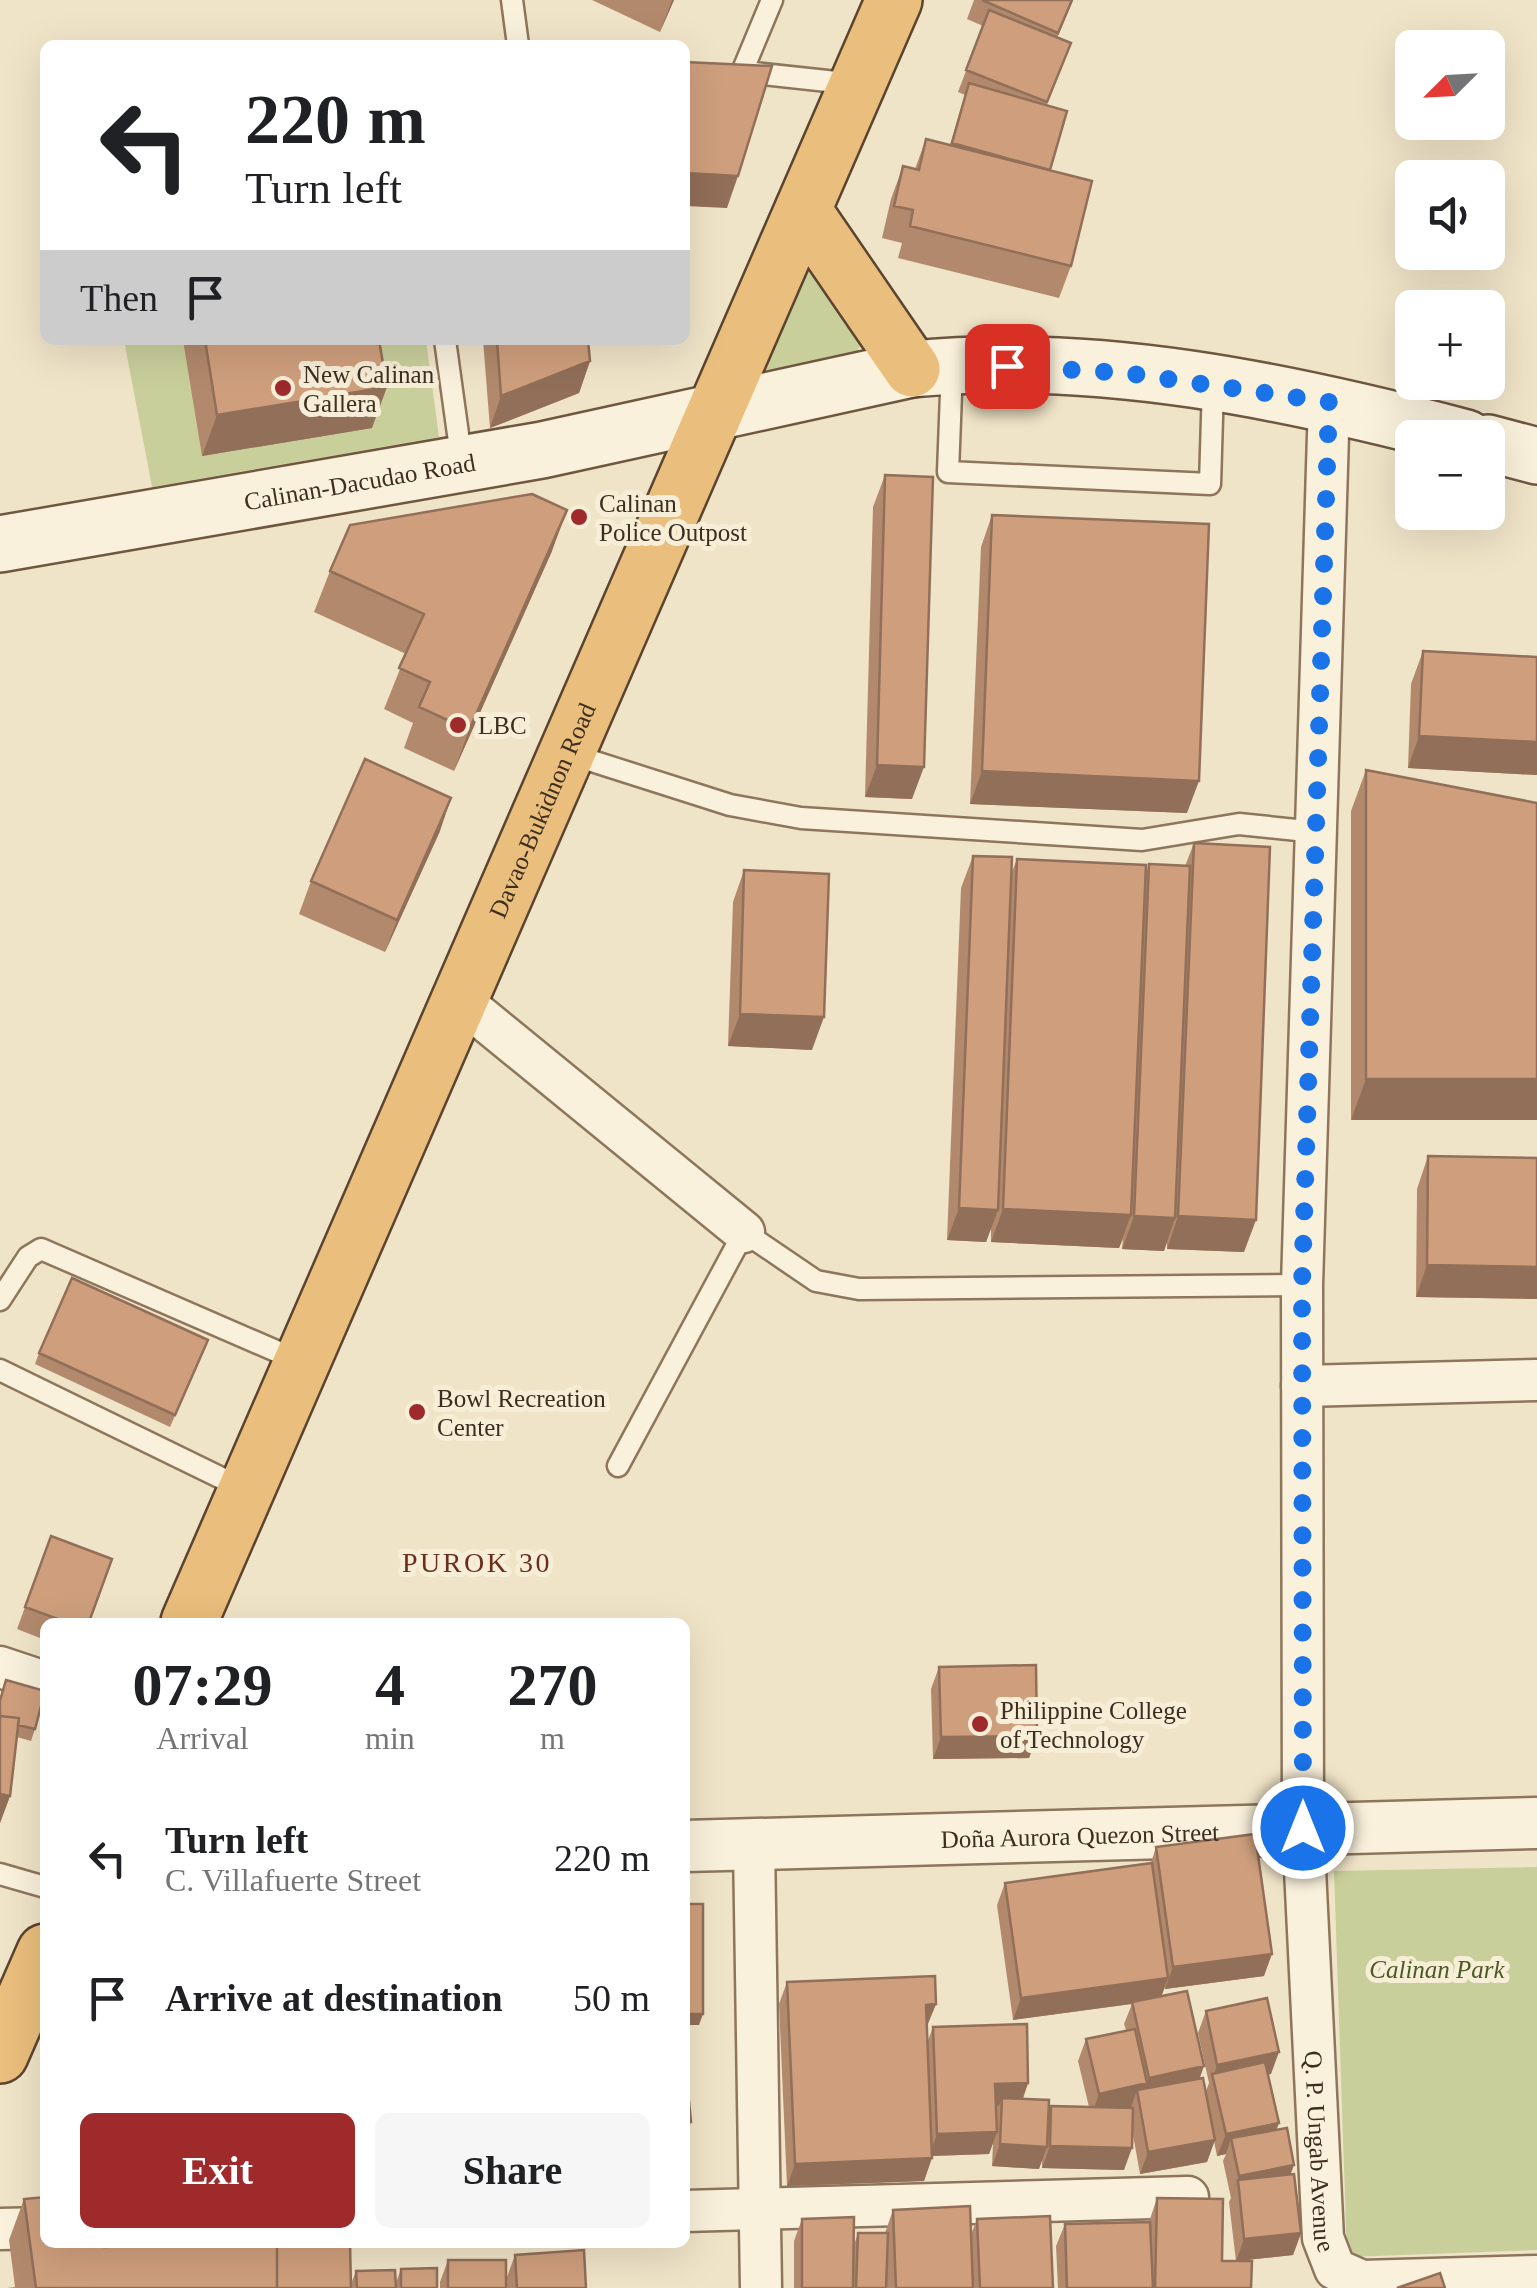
<!DOCTYPE html>
<meta charset="utf-8">
<style>
body{margin:0;font-family:"Times New Roman",serif;background:#f6f6f6;color:#202124;height:100vh;display:flex;flex-direction:column;font-size:38px;white-space:nowrap}
*{box-sizing:border-box;margin:0}
p{font-size:32px;color:#757577}
.icon{flex:none;width:55px;height:55px;fill:none;stroke:currentColor;stroke-width:2;stroke-linecap:round;stroke-linejoin:round}
.map{position:relative;flex:1;overflow:hidden}
.details{position:absolute;left:40px;top:1618px;width:650px;height:630px;display:flex;flex-direction:column;background:#fff;border-radius:15px;box-shadow:0 10px 40px #0002}
.details>*{flex:none}
.hud{position:absolute;left:40px;top:40px;width:650px;height:305px;border-radius:15px;box-shadow:0 10px 40px #0002;background:#fff;color:#202124;overflow:hidden}
.needle{width:65px;rotate:246deg}
.fabs{position:absolute;left:1395px;top:30px;display:grid;gap:20px}
.fabs a{display:grid;place-items:center;width:110px;height:110px;border-radius:15px;background:#fff;box-shadow:0 10px 40px #0002;font-size:50px}
.pin{position:absolute;display:grid;place-items:center;width:85px;height:85px;color:#fff;margin:-42px;border-radius:20px;box-shadow:0 5px 15px #0006}
.me{position:absolute;width:110px;margin:-55px;rotate:0deg;stroke-linejoin:round;filter:drop-shadow(0 0 8px #0008)}
.turn{display:flex;align-items:center;gap:35px;height:210px;padding:0 40px;font-size:45px}
.turn .icon{width:130px;height:130px;stroke-width:2.5}
.turn b{display:block;font-size:70px;line-height:85px}
.then{display:flex;align-items:center;height:95px;padding:0 40px;background:#0003;gap:20px;font-size:38px}
.eta{display:flex;justify-content:space-evenly;align-items:center;height:170px;text-align:center}
.eta b{font-size:60px;font-weight:800;line-height:70px}
.primary-button{display:flex;gap:20px;margin-top:auto;padding:20px 40px}
.primary-button a{flex:1;height:115px;border-radius:15px;background:#9e2a2b;color:#fff;font-size:40px;font-weight:800;line-height:115px;text-align:center}
.primary-button a+a{background:#f6f6f6;color:#202124}
ul{padding:0;list-style:none}
li{display:flex;align-items:center;gap:30px;height:140px;padding:0 40px}
li div{flex:1}
li b{display:block;font-size:38px}
li em{font-style:normal}
.map>svg:first-child{display:block}
.green{fill:#c9cf9b}
.lines{fill:none;stroke-linecap:round;stroke-linejoin:round}
.service-casing{stroke:#8d765c;stroke-width:25}
.minor-casing{stroke:#8d765c;stroke-width:45}
.tertiary-casing{stroke:#8d765c;stroke-width:55}
.secondary-casing{stroke:#6f573f;stroke-width:60}
.trunk-casing{stroke:#5b4430;stroke-width:60}
.service{stroke:#faf1dc;stroke-width:20}
.minor{stroke:#faf1dc;stroke-width:40}
.tertiary{stroke:#faf1dc;stroke-width:50}
.secondary{stroke:#faf1dc;stroke-width:55}
.trunk{stroke:#eabe7c;stroke-width:55}
.wall{fill:#b2896c}
.shaded-wall{fill:#916f58}
.building{fill:#cf9f7d;stroke:#916f58;stroke-width:2.5}
.route{stroke:#1a73e8;stroke-width:18;stroke-dasharray:0 32.4}
.poi-dot{fill:#9e2a2b;stroke:#f7eed8;stroke-width:4}
.labels{text-anchor:middle;dominant-baseline:central;stroke-width:10;stroke-linejoin:round;paint-order:stroke}
.poi-label{font-size:25px;fill:#3d2e20;stroke:#f7eed8;text-anchor:start}
.street-label{font-size:25px;fill:#3d2e20;stroke:#f7eed8}
.park-label{font-size:25px;font-style:italic;fill:#4d5a26;stroke:#f7eed8}
.neighbourhood-label{font-size:28px;letter-spacing:2.5px;fill:#6b2e1e;stroke:#f7eed8}
</style>
<div class="map">
<svg width="1537" height="2288" viewBox="0 0 1537 2288">
<rect width="100%" height="100%" fill="#f0e4c8"/>
<path class="green" d="M 806,266 L 860,346 L 855,355 L 766,372 L 760,363 Z
M 124,340 L 426,340 L 439,437 L 152,487 Z
M 1537,1867 L 1537,2250 L 1347,2257 L 1334,1871 Z"/>
<g class="lines">
<defs>
<path id="service" d="M 512,0 L 518,45
M 742,72 L 772,0
M 744,72 L 855,84
M 445,340 L 462,463
M 952,367 L 948,472 L 1210,484 L 1213,385
M 570,754 L 730,805 L 801,818 L 1142,840 L 1239,824 L 1316,832
M 0,1300 L 28,1257 L 41,1249 L 299,1361
M 0,1370 L 244,1489
M 618,1466 L 744,1232 L 816,1281 L 859,1289 L 1302,1285
M 0,1874 L 45,1887"/>
<g id="minor">
<path id="s1" d="M 1329,402 L 1302,1285 L 1303,1828 L 1323,2238 L 1335,2269 L 1362,2281 L 1537,2276"/>
<path d="M 460,1000 L 744,1232"/>
<path d="M 1302,1386 L 1537,1380"/>
<path d="M 0,1667 L 45,1682"/>
<path d="M 754,1845 L 761,2288"/>
<path d="M 685,2211 L 1188,2197"/>
<path d="M 0,2229 L 45,2228"/>
</g>
<g id="tertiary">
<path id="s2" d="M 685,1846 L 1537,1823"/>
</g>
<g id="secondary">
<path d="M 1488,443 L 1537,456"/>
<path id="s3" d="M 0,544 L 542,450 L 912,369 C 1097,351 1288,391 1466,438"/>
</g>
<g id="trunk">
<path d="M 803,210 L 912,369"/>
<path id="s4" d="M 189,1622 L 894,0"/>
<path d="M 0,2055 L 45,1952"/>
</g>
</defs>
<use href="#service" class="service-casing"/>
<use href="#minor" class="minor-casing"/>
<use href="#tertiary" class="tertiary-casing"/>
<use href="#secondary" class="secondary-casing"/>
<use href="#trunk" class="trunk-casing"/>
<use href="#service" class="service"/>
<use href="#minor" class="minor"/>
<use href="#tertiary" class="tertiary"/>
<use href="#secondary" class="secondary"/>
<use href="#trunk" class="trunk"/>
</g>
<path class="wall" d="M 592,0 L 674,0 L 660,32 Z
M 974,0 L 1073,0 L 1057,38 L 1071,43 L 1046,106 L 1050,170 L 1071,266 L 1059,298 L 898,258 L 902,243 L 882,238 L 891,199 L 903,166 L 915,169 L 926,139 L 950,145 L 965,95 L 958,92 L 983,26 L 967,19 Z
M 183,340 L 379,340 L 372,428 L 202,456 Z
M 483,340 L 588,340 L 590,361 L 579,393 L 490,428 Z
M 885,475 L 912,799 L 865,797 L 873,507 Z
M 992,515 L 1187,813 L 970,804 L 981,547 Z
M 552,551 L 454,771 L 404,748 L 413,723 L 384,709 L 406,654 L 314,612 L 330,571 Z
M 1423,651 L 1537,657 L 1537,775 L 1408,768 L 1411,684 Z
M 1366,770 L 1537,803 L 1351,1120 L 1351,811 Z
M 440,831 L 385,952 L 299,914 L 311,881 Z
M 1194,843 L 1244,1252 L 1167,1249 L 1167,1242 L 1164,1251 L 1122,1249 L 1123,1239 L 1119,1248 L 991,1242 L 991,1228 L 986,1242 L 947,1240 L 961,888 L 973,856 L 1011,874 L 1017,859 L 1146,873 L 1149,864 L 1185,866 Z
M 744,870 L 812,1050 L 728,1046 L 733,902 Z
M 1428,1156 L 1537,1158 L 1537,1299 L 1416,1297 L 1417,1189 Z
M 208,1340 L 170,1427 L 35,1364 L 39,1353 Z
M 51,1536 L 89,1622 L 45,1622 L 45,1640 L 17,1629 Z
M 939,1667 L 1037,1736 L 1029,1758 L 933,1759 L 931,1689 Z
M 6,1680 L 35,1729 L 31,1741 L 17,1737 L 10,1796 L 0,1823 L 0,1697 Z
M 1156,1847 L 1264,1976 L 1165,1989 L 1165,1987 L 1161,1996 L 1206,2091 L 1209,2083 L 1198,2033 L 1206,2011 L 1271,2074 L 1268,2074 L 1276,2130 L 1291,2174 L 1301,2233 L 1293,2255 L 1237,2261 L 1251,2288 L 1058,2288 L 1056,2246 L 1065,2224 L 1149,2222 L 1157,2198 L 1222,2261 L 1236,2261 L 1229,2202 L 1231,2198 L 1223,2161 L 1226,2154 L 1217,2156 L 1214,2141 L 1207,2162 L 1140,2174 L 1132,2129 L 1124,2170 L 1042,2168 L 1042,2158 L 1039,2169 L 992,2166 L 993,2143 L 989,2154 L 932,2156 L 924,2181 L 787,2186 L 779,2004 L 787,1982 L 936,2004 L 927,2026 L 927,2043 L 933,2027 L 1028,2083 L 1023,2099 L 1048,2115 L 1051,2106 L 1089,2107 L 1078,2061 L 1086,2039 L 1126,2030 L 1124,2024 L 1132,2004 L 1013,2020 L 997,1905 L 1005,1883 L 1151,1863 Z
M 24,2199 L 104,2247 L 351,2284 L 356,2271 L 396,2283 L 401,2269 L 437,2288 L 7,2288 L 15,2287 L 9,2240 Z
M 893,2210 L 971,2235 L 977,2219 L 1053,2288 L 794,2288 L 794,2241 L 802,2219 L 854,2245 L 858,2233 L 885,2233 Z
M 515,2255 L 586,2288 L 507,2288 L 507,2277 Z
M 448,2260 L 506,2288 L 440,2288 L 440,2282 Z"/>
<path class="shaded-wall" d="M 672,0 L 674,0 L 660,32 Z
M 685,173 L 738,176 L 727,208 L 685,206 Z
M 590,361 L 579,393 L 490,428 L 501,396 Z
M 387,387 L 372,428 L 202,456 L 217,415 Z
M 567,510 L 552,551 L 454,771 L 469,730 Z
M 1419,736 L 1537,742 L 1537,775 L 1408,768 Z
M 877,765 L 924,767 L 912,799 L 865,797 Z
M 982,771 L 1199,781 L 1187,813 L 970,804 Z
M 451,798 L 440,831 L 385,952 L 397,920 Z
M 740,1014 L 824,1017 L 812,1050 L 728,1046 Z
M 1366,1079 L 1537,1079 L 1537,1120 L 1351,1120 Z
M 959,1208 L 998,1210 L 986,1242 L 947,1240 Z
M 1003,1209 L 1131,1215 L 1119,1248 L 991,1242 Z
M 1134,1216 L 1175,1218 L 1164,1251 L 1122,1249 Z
M 1178,1216 L 1256,1220 L 1244,1252 L 1167,1249 Z
M 1427,1265 L 1537,1267 L 1537,1299 L 1416,1297 Z
M 1037,1736 L 1029,1758 L 933,1759 L 941,1737 Z
M 0,1794 L 10,1796 L 0,1823 Z
M 1272,1954 L 1264,1976 L 1165,1989 L 1173,1967 Z
M 1168,1978 L 1160,2000 L 1013,2020 L 1021,1998 Z
M 936,2004 L 927,2026 L 918,2027 L 926,2005 Z
M 685,2014 L 703,2014 L 699,2025 L 685,2025 Z
M 1279,2052 L 1271,2074 L 1215,2086 L 1213,2078 L 1217,2065 Z
M 1204,2066 L 1196,2089 L 1141,2100 L 1149,2078 Z
M 1028,2083 L 1020,2105 L 1002,2098 L 999,2106 L 987,2106 L 995,2084 Z
M 1147,2083 L 1140,2104 L 1137,2090 L 1131,2107 L 1091,2116 L 1099,2094 Z
M 691,2122 L 685,2139 L 685,2123 Z
M 1279,2123 L 1271,2145 L 1231,2138 L 1226,2154 L 1217,2156 L 1226,2134 Z
M 997,2132 L 989,2154 L 929,2156 L 937,2134 Z
M 1215,2140 L 1207,2162 L 1140,2174 L 1148,2152 Z
M 1000,2144 L 1047,2147 L 1039,2169 L 992,2166 Z
M 1050,2146 L 1132,2148 L 1124,2170 L 1042,2168 Z
M 932,2158 L 924,2181 L 787,2186 L 795,2164 Z
M 1294,2165 L 1286,2187 L 1238,2180 L 1231,2198 L 1239,2176 Z
M 1301,2233 L 1293,2255 L 1236,2261 L 1244,2239 Z"/>
<path class="building" d="M 982,0 L 1072,0 L 1058,33 Z
M 989,10 L 1071,43 L 1047,102 L 966,70 Z
M 685,62 L 772,66 L 738,176 L 685,173 Z
M 969,83 L 1067,111 L 1050,170 L 952,143 Z
M 926,139 L 1092,181 L 1071,266 L 910,226 L 913,210 L 894,206 L 903,166 L 919,170 Z
M 205,340 L 379,340 L 387,387 L 217,415 Z
M 497,340 L 588,340 L 590,361 L 501,396 Z
M 885,475 L 933,477 L 924,767 L 877,765 Z
M 532,494 L 567,510 L 469,730 L 419,707 L 430,682 L 399,668 L 424,614 L 330,571 L 350,525 Z
M 992,515 L 1209,524 L 1199,781 L 982,771 Z
M 1423,651 L 1537,657 L 1537,742 L 1419,736 Z
M 365,759 L 451,798 L 397,920 L 311,881 Z
M 1366,770 L 1537,803 L 1537,1079 L 1366,1079 Z
M 1194,843 L 1270,847 L 1256,1220 L 1178,1216 Z
M 973,856 L 1012,857 L 998,1210 L 959,1208 Z
M 1017,859 L 1146,865 L 1131,1215 L 1003,1209 Z
M 1149,864 L 1190,866 L 1175,1218 L 1134,1216 Z
M 744,870 L 829,874 L 824,1017 L 740,1014 Z
M 1428,1156 L 1537,1158 L 1537,1267 L 1427,1265 Z
M 72,1278 L 208,1340 L 175,1415 L 39,1353 Z
M 51,1536 L 112,1559 L 89,1622 L 66,1622 L 25,1607 Z
M 1036,1665 L 1037,1736 L 941,1737 L 939,1667 Z
M 6,1680 L 45,1691 L 35,1729 L 18,1725 L 19,1718 L 0,1716 L 0,1701 Z
M 0,1716 L 19,1718 L 10,1796 L 0,1794 Z
M 1255,1834 L 1272,1954 L 1173,1967 L 1156,1847 Z
M 1152,1863 L 1168,1978 L 1021,1998 L 1005,1883 Z
M 685,1904 L 703,1904 L 703,2014 L 685,2014 Z
M 935,1976 L 936,2004 L 926,2005 L 932,2158 L 795,2164 L 787,1982 Z
M 1187,1991 L 1204,2066 L 1149,2078 L 1132,2002 Z
M 1267,1998 L 1279,2052 L 1217,2065 L 1206,2011 Z
M 1027,2024 L 1028,2083 L 995,2084 L 997,2132 L 937,2134 L 933,2027 Z
M 1135,2029 L 1147,2083 L 1099,2094 L 1086,2039 Z
M 685,2059 L 691,2122 L 685,2123 Z
M 1265,2062 L 1279,2123 L 1226,2134 L 1212,2074 Z
M 1203,2078 L 1215,2140 L 1148,2152 L 1137,2090 Z
M 1002,2098 L 1049,2100 L 1047,2147 L 1000,2144 Z
M 1051,2106 L 1133,2108 L 1132,2148 L 1050,2146 Z
M 1287,2128 L 1294,2165 L 1239,2176 L 1231,2138 Z
M 1294,2174 L 1301,2233 L 1244,2239 L 1238,2180 Z
M 45,2197 L 45,2242 L 102,2242 L 104,2247 L 230,2242 L 277,2242 L 277,2288 L 36,2288 L 24,2199 Z
M 1157,2198 L 1223,2199 L 1222,2261 L 1252,2261 L 1251,2288 L 1155,2288 Z
M 970,2206 L 973,2288 L 896,2288 L 893,2210 Z
M 1050,2216 L 1053,2288 L 980,2288 L 977,2219 Z
M 854,2217 L 853,2288 L 802,2288 L 802,2219 Z
M 1150,2222 L 1153,2288 L 1067,2288 L 1065,2224 Z
M 858,2233 L 888,2233 L 886,2288 L 856,2288 Z
M 277,2242 L 350,2242 L 351,2288 L 277,2288 Z
M 584,2250 L 586,2288 L 517,2288 L 515,2255 Z
M 448,2260 L 506,2260 L 506,2288 L 448,2288 Z
M 437,2268 L 437,2288 L 401,2288 L 401,2269 Z
M 395,2270 L 396,2288 L 357,2288 L 356,2271 Z
M 1440,2273 L 1445,2288 L 1397,2288 Z"/>
<g class="lines">
<path class="route" d="M 1007,366 L 1126,373 L 1329,402 L 1302,1285 L 1303,1828"/>
</g>
<g class="poi-dot">
<circle cx="283" cy="388" r="10"/>
<circle cx="579" cy="517" r="10"/>
<circle cx="458" cy="725" r="10"/>
<circle cx="417" cy="1412" r="10"/>
<circle cx="980" cy="1724" r="10"/>
</g>
<g class="labels">
<g class="poi-label">
<text x="303" y="374">New Calinan<tspan x="303" dy="29">Gallera</tspan></text>
<text x="599" y="503">Calinan<tspan x="599" dy="29">Police Outpost</tspan></text>
<text x="478" y="725">LBC</text>
<text x="437" y="1398">Bowl Recreation<tspan x="437" dy="29">Center</tspan></text>
<text x="1000" y="1710">Philippine College<tspan x="1000" dy="29">of Technology</tspan></text>
</g>
<g class="street-label">
<text stroke="none"><textPath href="#s3" startOffset="365">Calinan-Dacudao Road</textPath></text>
<text stroke="none"><textPath href="#s4" startOffset="885">Davao-Bukidnon Road</textPath></text>
<text stroke="none"><textPath href="#s2" startOffset="395">Doña Aurora Quezon Street</textPath></text>
<text stroke="none"><textPath href="#s1" startOffset="1750">Q. P. Ungab Avenue</textPath></text>
</g>
<g class="park-label">
<text x="1437" y="1969">Calinan Park</text>
</g>
<g class="neighbourhood-label">
<text x="477" y="1562">PUROK 30</text>
</g>
</g>
</svg>
<div class="fabs">
<a><svg class="needle" viewBox="-14 -14 28 28"><path d="M0-13l5 13h-10z" fill="#e53935"/><path d="M0 13l5-13h-10z" fill="#757577"/></svg></a>
<a><svg class="icon" aria-label="sound" viewBox="0 0 24 24"><path d="M4 9h4l5-4v14l-5-4H4zM17 9q2 3 0 6"/></svg></a>
<a>+</a>
<a>−</a>
</div>
<div class="pin" style="left:1007px;top:366px;background:#d93025"><svg class="icon" aria-label="arrive" viewBox="0 0 24 24"><path d="M6 21V4h12l-3 4 3 4H6"/></svg></div>
<svg class="me" style="left:1303px;top:1828px" viewBox="-20 -20 40 40"><circle r="17" fill="#1a73e8" stroke="#fff" stroke-width="3"/><path d="M0-11L8 9 0 5-8 9z" fill="#fff"/></svg>
<div class="hud">
<div class="turn"><svg class="icon" aria-label="left" viewBox="0 0 24 24"><path d="M17 20v-9H6M10 6l-5 5 5 5"/></svg><div><b>220 m</b>Turn left</div></div>
<div class="then">Then<svg class="icon" aria-label="arrive" viewBox="0 0 24 24"><path d="M6 21V4h12l-3 4 3 4H6"/></svg></div>
</div>
<section class="details">
<div class="eta">
<div><b>07:29</b><p>Arrival</p></div>
<div><b>4</b><p>min</p></div>
<div><b>270</b><p>m</p></div>
</div>
<ul>
<li><svg class="icon" aria-label="left" viewBox="0 0 24 24"><path d="M17 20v-9H6M10 6l-5 5 5 5"/></svg><div><b>Turn left</b><p>C. Villafuerte Street</p></div><em>220 m</em></li>
<li><svg class="icon" aria-label="arrive" viewBox="0 0 24 24"><path d="M6 21V4h12l-3 4 3 4H6"/></svg><div><b>Arrive at destination</b></div><em>50 m</em></li>
</ul>
<div class="primary-button"><a>Exit</a><a>Share</a></div>
</section>
</div>
